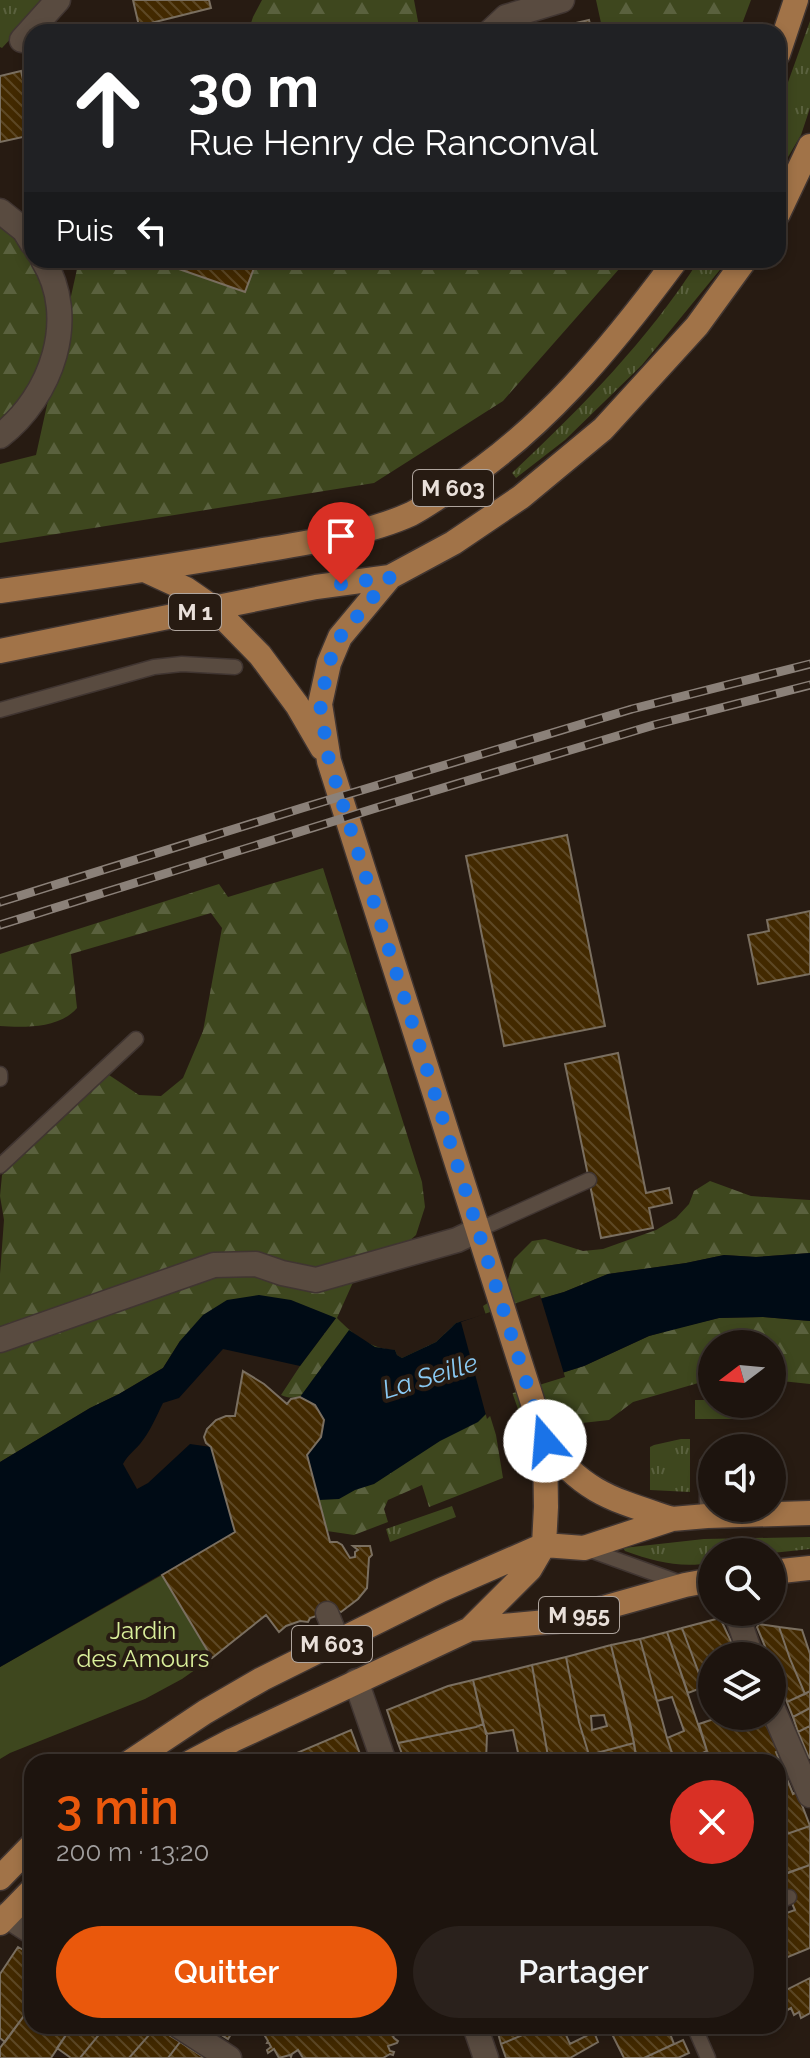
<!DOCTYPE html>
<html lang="fr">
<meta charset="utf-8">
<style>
body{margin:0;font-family:Raleway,sans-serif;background:#2a211c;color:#f1f3f6;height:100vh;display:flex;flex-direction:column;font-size:30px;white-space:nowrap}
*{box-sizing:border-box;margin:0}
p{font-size:26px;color:#a09e9e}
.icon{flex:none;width:44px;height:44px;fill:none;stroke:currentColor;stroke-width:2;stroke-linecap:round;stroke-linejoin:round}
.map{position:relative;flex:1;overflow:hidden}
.side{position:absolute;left:24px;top:1754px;width:762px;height:280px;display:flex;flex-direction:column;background:#1d140e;border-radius:24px;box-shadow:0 4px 12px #0003,0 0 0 2px #3b332e}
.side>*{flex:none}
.hud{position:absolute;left:24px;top:24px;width:762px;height:244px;border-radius:24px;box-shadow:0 4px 12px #0003,0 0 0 2px #3b332e;background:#202124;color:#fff;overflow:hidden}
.needle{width:52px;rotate:254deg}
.controls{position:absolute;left:698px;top:1330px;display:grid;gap:16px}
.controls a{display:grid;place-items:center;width:88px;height:88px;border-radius:50%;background:#1d140e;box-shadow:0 4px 12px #0003,0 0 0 2px #3b332e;font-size:40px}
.pin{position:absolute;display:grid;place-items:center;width:68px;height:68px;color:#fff;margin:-82px -34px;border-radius:50% 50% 50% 0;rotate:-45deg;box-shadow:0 0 8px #0007}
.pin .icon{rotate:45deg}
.me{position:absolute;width:88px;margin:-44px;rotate:342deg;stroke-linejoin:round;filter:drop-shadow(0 0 6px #0008)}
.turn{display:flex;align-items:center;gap:28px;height:168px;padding:0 32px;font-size:36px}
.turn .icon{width:104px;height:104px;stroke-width:2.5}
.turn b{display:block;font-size:56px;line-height:68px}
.then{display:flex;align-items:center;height:76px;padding:0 32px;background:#0003;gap:16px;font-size:30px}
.round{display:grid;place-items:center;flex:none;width:84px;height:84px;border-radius:42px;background:#2a211c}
.headline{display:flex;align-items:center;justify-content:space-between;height:136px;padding:0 32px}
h1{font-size:48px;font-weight:600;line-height:60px;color:#ea580c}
.action{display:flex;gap:16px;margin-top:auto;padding:16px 32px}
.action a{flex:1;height:92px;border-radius:48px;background:#ea580c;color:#fff;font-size:32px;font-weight:600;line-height:92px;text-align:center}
.action a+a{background:#2a211c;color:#f1f3f6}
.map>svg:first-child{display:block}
.grass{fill:url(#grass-tufts)}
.forest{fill:url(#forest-firs)}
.park{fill:#3e471e}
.water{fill:#000b15}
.pier{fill:#271b12}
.building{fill:url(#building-back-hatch);stroke:#7a6f60;stroke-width:2;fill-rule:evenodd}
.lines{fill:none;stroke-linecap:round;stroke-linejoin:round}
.service-casing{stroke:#403531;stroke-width:17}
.pedestrian-casing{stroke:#403531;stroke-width:25}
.minor-casing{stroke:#403531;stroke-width:27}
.tertiary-casing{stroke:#403531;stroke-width:27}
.primary-casing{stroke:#403531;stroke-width:27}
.service{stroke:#594b40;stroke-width:14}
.pedestrian{stroke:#594b40;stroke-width:22}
.minor{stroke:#594b40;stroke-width:24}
.tertiary{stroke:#594b40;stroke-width:24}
.primary{stroke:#a17348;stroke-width:24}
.rail-casing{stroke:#8b8179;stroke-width:9}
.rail{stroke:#271b12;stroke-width:6;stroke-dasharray:18;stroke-linecap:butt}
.route{stroke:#1a73e8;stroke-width:14;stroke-dasharray:0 25.2}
.labels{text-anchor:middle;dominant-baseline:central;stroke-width:8;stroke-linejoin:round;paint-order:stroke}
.shield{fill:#271b12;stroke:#afa59e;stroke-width:2}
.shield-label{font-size:22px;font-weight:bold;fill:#e9e0da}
.park-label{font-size:24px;fill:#daef9b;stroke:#271b12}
.water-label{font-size:26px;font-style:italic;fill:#8acaf4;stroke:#271b12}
</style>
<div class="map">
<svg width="810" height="2058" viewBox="0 0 810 2058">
<defs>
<pattern id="grass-tufts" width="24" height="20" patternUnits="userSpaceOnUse" patternTransform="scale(2)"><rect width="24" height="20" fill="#3e471e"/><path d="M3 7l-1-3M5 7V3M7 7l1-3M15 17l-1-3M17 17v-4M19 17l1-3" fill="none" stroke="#5a613e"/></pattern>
<pattern id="forest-firs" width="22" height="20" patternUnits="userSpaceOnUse" patternTransform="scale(2)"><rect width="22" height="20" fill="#3e471e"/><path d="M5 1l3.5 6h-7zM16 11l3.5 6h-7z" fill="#5a613e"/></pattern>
<pattern id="building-back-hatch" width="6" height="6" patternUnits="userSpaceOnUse" patternTransform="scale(2)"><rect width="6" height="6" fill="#422900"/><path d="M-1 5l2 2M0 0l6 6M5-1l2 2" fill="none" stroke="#5d4825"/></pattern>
</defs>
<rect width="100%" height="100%" fill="#271b12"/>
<path class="grass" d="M 0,0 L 46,0 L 2,48 L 0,47 Z
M 810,21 L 810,108 L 801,135 L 778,174 L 778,110 Z
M 699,260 L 728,260 L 642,365 L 565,440 L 516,478 L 512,473 C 581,408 648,340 699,260 Z
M 681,1439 L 690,1439 L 690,1492 L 650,1490 L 650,1447 L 654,1445 Z
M 452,1506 L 456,1517 L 390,1542 L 386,1529 Z
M 810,1537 L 810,1549 L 772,1553 L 712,1552 L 712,1563 C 679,1568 656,1562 625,1551 L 623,1548 L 704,1539 Z"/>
<path class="forest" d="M 262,0 L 414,0 L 420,32 L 248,32 L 253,17 Z
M 596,0 L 751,0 L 739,32 L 603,32 Z
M 0,211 L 32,243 L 32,260 L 60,328 L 0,436 Z
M 84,260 L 627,260 L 503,401 L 374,483 L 0,543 L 0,464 L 36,455 L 77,269 Z
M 323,868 L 422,1182 L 425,1207 L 416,1235 L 388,1260 L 359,1269 L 337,1318 C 354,1335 370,1349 395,1350 L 397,1355 L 402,1358 L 436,1342 L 456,1323 L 461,1322 L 496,1435 L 503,1478 L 429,1507 L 422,1485 L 388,1500 L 384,1509 L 388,1522 L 354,1535 L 327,1531 L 307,1455 L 321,1437 L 324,1420 C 319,1411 313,1398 301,1397 C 293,1397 290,1399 281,1395 L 300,1366 L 336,1318 L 180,1341 L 163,1368 L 119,1394 L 90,1408 L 0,1462 L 0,1274 L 4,1220 L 0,1196 L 2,1175 L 77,1100 L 109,1075 L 139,1095 L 161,1096 L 183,1078 L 203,1031 L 222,928 L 211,913 L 71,954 L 77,1008 C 60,1028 25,1028 0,1026 L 0,954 L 219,884 L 228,897 Z
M 710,1181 L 751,1196 L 810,1200 L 810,1253 L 756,1257 L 724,1255 L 686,1263 L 608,1274 L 564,1292 L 486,1315 L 483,1306 L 497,1297 L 506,1286 L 514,1259 L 532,1241 L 545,1239 L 583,1251 L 603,1249 L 656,1230 L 676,1218 L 689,1204 L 694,1191 Z
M 763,1317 L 810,1321 L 810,1384 L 772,1380 L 772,1344 L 712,1344 L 712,1379 L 633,1402 L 609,1420 L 582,1423 L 539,1439 L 530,1444 L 511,1389 L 584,1366 L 649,1336 L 677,1328 L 719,1318 Z"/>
<path class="park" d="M 695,1400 L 712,1400 L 712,1404 L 752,1404 L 752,1419 L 695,1419 Z
M 162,1575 L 212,1658 L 182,1679 L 145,1699 L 10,1753 L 0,1759 L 0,1667 Z"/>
<path class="water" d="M 810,1253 L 810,1321 L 763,1317 L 719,1318 L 649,1336 L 584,1366 L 511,1389 L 478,1422 L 440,1441 L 374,1484 L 355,1490 L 339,1499 L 319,1500 L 307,1455 L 321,1437 L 324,1420 L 315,1405 L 300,1397 L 349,1330 L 375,1347 L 395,1350 L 397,1355 L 402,1358 L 436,1342 L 456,1323 L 564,1292 L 608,1274 L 686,1263 L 724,1255 L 756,1257 Z
M 259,1295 L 291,1300 L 336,1318 L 300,1366 L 223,1349 L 179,1398 L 163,1403 C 156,1417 150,1432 140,1444 C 134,1451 128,1455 123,1464 L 137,1489 L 148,1483 L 190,1444 L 211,1447 L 235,1532 L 0,1667 L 0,1462 L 90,1408 L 119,1394 L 163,1368 L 180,1341 L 203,1315 L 227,1300 Z"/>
<path class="pier" d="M 540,1295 L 565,1377 L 513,1393 L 487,1419 L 461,1322 Z"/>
<path class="building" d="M 133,0 L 209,0 L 211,8 L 139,26 Z
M 589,20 L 592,32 L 537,32 Z
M 21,71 L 32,118 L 32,135 L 0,142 L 0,76 Z
M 153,260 L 257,260 L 245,292 Z
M 567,835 L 605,1026 L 504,1046 L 466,856 Z
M 810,911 L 810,974 L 758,984 L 748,935 L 769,931 L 767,920 Z
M 618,1053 L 646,1193 L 669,1188 L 672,1203 L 649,1208 L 653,1228 L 601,1238 L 565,1064 Z
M 243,1371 L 264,1384 L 287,1404 L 291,1399 L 300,1397 L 315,1405 L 324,1420 L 321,1437 L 307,1455 L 330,1542 L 337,1542 L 342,1545 L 350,1558 L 355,1557 L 355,1552 L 358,1550 L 353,1546 L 370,1546 L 372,1555 L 369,1558 L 367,1588 L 358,1599 L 341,1612 L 334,1610 L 310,1618 L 308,1622 L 300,1621 L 286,1626 L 279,1632 L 266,1615 L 212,1658 L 162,1575 L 235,1532 L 211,1447 L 206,1443 L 204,1437 L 207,1429 L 216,1420 L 226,1416 L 235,1416 Z
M 720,1618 L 738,1656 L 712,1656 L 712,1683 L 704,1687 L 682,1628 Z
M 759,1624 L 779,1627 L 790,1659 L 805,1694 L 787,1702 L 772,1664 L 772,1656 L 769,1656 L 757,1627 Z
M 779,1627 L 802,1630 L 810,1654 L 810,1691 L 805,1694 L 790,1659 Z
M 682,1628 L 704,1687 L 688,1693 L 667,1632 Z
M 667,1632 L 707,1751 L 683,1762 L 675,1762 L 667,1738 L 684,1731 L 672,1697 L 657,1701 L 640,1639 Z
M 640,1639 L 667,1738 L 675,1762 L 637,1762 L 631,1727 L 611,1645 Z
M 611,1645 L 634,1743 L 589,1755 L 579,1722 L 566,1657 ZM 604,1715 L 607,1726 L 592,1730 L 591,1716 Z
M 566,1657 L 579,1722 L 589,1755 L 564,1762 L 549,1762 L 532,1665 Z
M 532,1665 L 549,1762 L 498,1762 L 519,1757 L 513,1730 L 486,1734 L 473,1680 Z
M 473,1680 L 483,1724 L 476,1727 L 398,1743 L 387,1710 L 448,1686 Z
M 810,1691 L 810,1708 L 793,1717 L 787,1702 Z
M 810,1708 L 810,1726 L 798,1732 L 793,1717 Z
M 723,1716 L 764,1716 L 779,1751 L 776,1752 L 793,1794 L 797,1792 L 810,1826 L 778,1837 L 778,1762 L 683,1762 L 707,1751 L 699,1724 Z
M 483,1724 L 487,1734 L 486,1762 L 405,1762 L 398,1743 L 476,1727 Z
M 810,1726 L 810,1757 L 809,1758 L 798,1732 Z
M 351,1730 L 363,1762 L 294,1762 L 292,1755 Z
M 634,1743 L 637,1762 L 564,1762 L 589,1755 Z
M 810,1826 L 810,1865 L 781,1875 L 778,1868 L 778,1837 Z
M 810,1865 L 810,1948 L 778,1961 L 778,1911 L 781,1910 L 784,1914 L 795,1910 L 780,1876 Z
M 18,1947 L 32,1955 L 32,2005 L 5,2042 L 0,2038 L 0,1974 Z
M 810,1978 L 810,2013 L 801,2018 L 799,2012 L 794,2015 L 791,2008 L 778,2015 L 778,1994 Z
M 32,2005 L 32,2026 L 72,2026 L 51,2058 L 0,2058 L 0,2048 Z
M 72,2026 L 106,2026 L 80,2058 L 71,2058 L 57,2048 Z
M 106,2026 L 153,2026 L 156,2027 L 129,2058 L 80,2058 Z
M 207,2026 L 236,2026 L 228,2039 Z
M 259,2026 L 388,2026 L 394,2038 L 398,2041 L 397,2043 L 388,2046 L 390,2051 L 394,2052 L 393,2055 L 390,2054 L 383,2058 L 303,2058 L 298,2050 L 292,2054 L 291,2057 L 290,2055 L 279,2058 L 274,2049 L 268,2053 L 267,2050 L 271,2047 L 269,2043 L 267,2043 L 268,2041 Z
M 496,2026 L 544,2026 L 501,2044 Z
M 544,2026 L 562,2026 L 570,2044 L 594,2032 L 598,2042 L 570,2058 L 506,2058 L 501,2044 Z
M 615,2026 L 667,2026 L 674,2044 L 644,2058 L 624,2058 L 612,2034 L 618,2030 Z
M 156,2027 L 180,2042 L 168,2058 L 129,2058 Z
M 683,2040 L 689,2053 L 678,2058 L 644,2058 Z
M 180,2042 L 205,2058 L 168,2058 Z"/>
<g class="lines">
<defs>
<path id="service" d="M 0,710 L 154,667 L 182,664 L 235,667
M 0,1074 L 0,1079
M 0,1166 L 136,1039
M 478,1230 L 589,1180
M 707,1463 L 707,1516
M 584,1548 L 681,1583
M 778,1902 L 789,1897
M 694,2026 L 708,2058"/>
<path id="pedestrian" d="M 327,1613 L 338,1640"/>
<path id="minor" d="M 490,32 L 506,17 L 562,0
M 22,40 L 58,0
M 0,1340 L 214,1265 L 256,1264 L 282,1273 L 316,1280 L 457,1240 L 478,1230
M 736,1612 L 751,1656
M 356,1681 L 384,1762
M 772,1707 L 810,1795
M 6,1915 L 32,1932
M 179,2026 L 229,2058
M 475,2026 L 486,2058"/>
<path id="tertiary" d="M 0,211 L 24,230 L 32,243
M 0,436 C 52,396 79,318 43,260"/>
<path id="primary" d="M 778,54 L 796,0
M 778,214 L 810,146
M 147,571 L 186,589 L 215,609 L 260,655 L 297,705 L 322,748
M 0,591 C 86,579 172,566 258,551 C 306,543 367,534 411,514 C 423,508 435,499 447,492 C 541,433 611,348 676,260
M 0,651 L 316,587 L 390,577 L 453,543 L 521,497 L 603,429 L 697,326 L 745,260
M 545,1441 C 582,1493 615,1500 672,1519
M 772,1572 L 810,1568
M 470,1629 L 557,1621 L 685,1585 L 712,1580
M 130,1762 L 205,1712 L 262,1679 L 441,1590 L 544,1545 L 584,1548 L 672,1519 L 707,1516 L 810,1513
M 191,1762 L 233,1740 L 470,1629 L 530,1569 L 544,1545 L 546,1507 L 545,1441 L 329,761 L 320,704 L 329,663 L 340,637 L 390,577
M 0,1878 L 32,1845
M 0,1923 L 32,1890"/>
</defs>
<use href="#service" class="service-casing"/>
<use href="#pedestrian" class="pedestrian-casing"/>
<use href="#minor" class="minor-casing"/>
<use href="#tertiary" class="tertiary-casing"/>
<use href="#primary" class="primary-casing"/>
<use href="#service" class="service"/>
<use href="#pedestrian" class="pedestrian"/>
<use href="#minor" class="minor"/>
<use href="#tertiary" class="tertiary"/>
<use href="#primary" class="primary"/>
<defs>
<path id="rail" d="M 0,902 L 302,808 L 632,709 L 810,664
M 0,925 L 376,808 L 654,725 L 810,685"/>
</defs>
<use href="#rail" class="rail-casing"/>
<use href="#rail" class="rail"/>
</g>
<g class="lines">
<path class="route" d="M 341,584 L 390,577 L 340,637 L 329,663 L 320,704 L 329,761 L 545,1441"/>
</g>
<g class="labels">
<g class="shield">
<rect x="413" y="470" width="80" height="36" rx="6"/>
<rect x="169" y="594" width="52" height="36" rx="6"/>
<rect x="539" y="1597" width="80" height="36" rx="6"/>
<rect x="292" y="1626" width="80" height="36" rx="6"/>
</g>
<g class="shield-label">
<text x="453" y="488">M 603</text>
<text x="195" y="612">M 1</text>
<text x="579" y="1615">M 955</text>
<text x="332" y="1644">M 603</text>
</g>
<g class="park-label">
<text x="143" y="1630">Jardin<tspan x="143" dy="28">des Amours</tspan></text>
</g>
<g class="water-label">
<text transform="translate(430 1376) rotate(-17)">La Seille</text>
</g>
</g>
</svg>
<div class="controls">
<a><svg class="needle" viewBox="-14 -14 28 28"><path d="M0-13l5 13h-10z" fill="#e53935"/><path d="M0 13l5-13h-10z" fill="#a09e9e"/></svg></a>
<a><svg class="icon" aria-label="sound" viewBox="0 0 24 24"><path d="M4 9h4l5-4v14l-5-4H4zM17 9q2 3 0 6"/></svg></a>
<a><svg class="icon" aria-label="search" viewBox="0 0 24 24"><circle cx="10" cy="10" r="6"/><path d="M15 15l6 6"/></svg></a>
<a><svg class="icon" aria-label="layers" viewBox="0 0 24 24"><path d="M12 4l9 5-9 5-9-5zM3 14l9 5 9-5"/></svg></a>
</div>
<div class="pin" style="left:341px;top:584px;background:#d93025"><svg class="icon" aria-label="arrive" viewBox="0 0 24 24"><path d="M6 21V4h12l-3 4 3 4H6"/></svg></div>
<svg class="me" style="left:545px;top:1441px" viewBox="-20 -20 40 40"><circle r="19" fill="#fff"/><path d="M0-13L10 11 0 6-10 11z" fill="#1a73e8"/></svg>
<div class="hud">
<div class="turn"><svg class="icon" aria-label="ahead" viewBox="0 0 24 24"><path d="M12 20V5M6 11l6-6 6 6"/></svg><div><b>30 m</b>Rue Henry de Ranconval</div></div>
<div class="then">Puis<svg class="icon" aria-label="left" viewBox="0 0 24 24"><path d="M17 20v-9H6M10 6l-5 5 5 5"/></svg></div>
</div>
<section class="side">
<div class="headline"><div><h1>3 min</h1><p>200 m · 13:20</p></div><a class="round" style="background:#d93025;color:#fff"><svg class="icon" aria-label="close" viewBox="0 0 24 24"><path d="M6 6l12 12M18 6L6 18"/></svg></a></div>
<div class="action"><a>Quitter</a><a>Partager</a></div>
</section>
</div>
